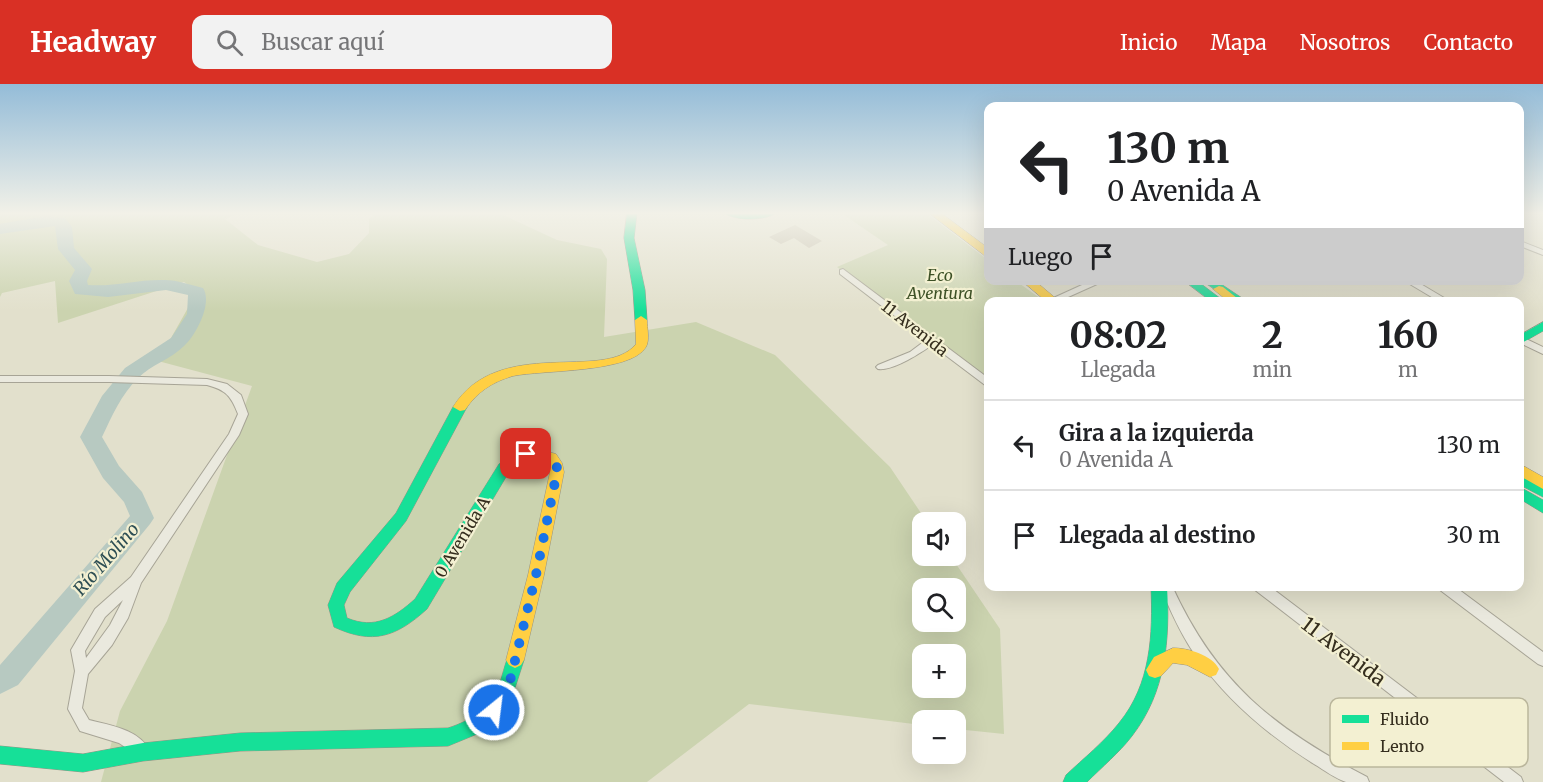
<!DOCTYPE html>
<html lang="es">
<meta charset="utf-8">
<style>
body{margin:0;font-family:Merriweather,serif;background:#f2f2f2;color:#202124;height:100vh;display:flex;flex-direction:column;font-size:22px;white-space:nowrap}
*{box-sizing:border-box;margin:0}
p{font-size:20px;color:#757577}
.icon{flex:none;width:33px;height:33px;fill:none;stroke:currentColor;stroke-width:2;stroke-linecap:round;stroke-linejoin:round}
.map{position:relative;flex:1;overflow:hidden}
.side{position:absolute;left:984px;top:213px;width:540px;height:294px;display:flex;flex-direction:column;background:#fff;border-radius:12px;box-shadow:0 6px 24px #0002}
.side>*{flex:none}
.hud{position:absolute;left:984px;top:18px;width:540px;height:183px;border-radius:12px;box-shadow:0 6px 24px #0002;background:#fff;color:#202124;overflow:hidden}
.buttons{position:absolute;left:912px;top:428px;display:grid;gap:12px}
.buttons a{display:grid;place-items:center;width:54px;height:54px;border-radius:12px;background:#fff;box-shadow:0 6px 24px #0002;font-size:30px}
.pin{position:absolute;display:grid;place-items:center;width:51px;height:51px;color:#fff;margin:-26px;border-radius:12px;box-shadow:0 3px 9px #0006}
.me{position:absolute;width:66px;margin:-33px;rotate:29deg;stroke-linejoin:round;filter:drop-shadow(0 0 4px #0008)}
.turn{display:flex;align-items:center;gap:21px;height:126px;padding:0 24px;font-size:27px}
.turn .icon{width:78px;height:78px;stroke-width:2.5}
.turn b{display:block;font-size:42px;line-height:51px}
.then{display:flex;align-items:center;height:57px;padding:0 24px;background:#0003;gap:12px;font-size:22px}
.eta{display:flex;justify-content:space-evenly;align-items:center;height:102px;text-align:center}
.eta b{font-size:36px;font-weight:700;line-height:42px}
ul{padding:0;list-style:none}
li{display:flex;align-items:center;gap:18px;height:90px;padding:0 24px;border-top:2px solid #e0e0e0}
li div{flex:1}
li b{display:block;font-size:22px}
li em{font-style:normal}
header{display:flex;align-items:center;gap:36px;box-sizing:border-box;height:84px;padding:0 30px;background:#d93025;color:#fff}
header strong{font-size:28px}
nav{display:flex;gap:33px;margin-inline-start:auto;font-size:21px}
.search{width:420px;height:54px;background:#f2f2f2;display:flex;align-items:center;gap:15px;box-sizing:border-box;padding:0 21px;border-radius:12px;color:#757577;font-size:22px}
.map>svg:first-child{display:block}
.green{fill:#cbd3af;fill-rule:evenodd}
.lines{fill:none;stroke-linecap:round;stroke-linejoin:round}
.stream{stroke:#b7c9c1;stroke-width:3}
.river{fill:#b7c9c1;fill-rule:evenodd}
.building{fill:#c6bfad}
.street-casing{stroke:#a7a496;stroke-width:2}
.fast-casing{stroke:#979485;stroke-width:1}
.slow-casing{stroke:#979485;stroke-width:1}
.street{fill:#eae9de;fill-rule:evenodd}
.fast{fill:#16e098;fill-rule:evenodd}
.slow{fill:#ffcf43;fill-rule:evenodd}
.route{stroke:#1a73e8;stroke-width:10;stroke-dasharray:0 18}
.labels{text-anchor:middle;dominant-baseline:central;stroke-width:4.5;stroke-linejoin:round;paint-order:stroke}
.park-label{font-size:16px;font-style:italic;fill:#3d5126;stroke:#f3f0d2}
.street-label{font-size:16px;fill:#352e1e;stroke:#f3f0d2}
.water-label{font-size:18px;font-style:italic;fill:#2e4f54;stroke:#f3f0d2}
.near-street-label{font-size:20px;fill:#352e1e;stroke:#f3f0d2}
.key{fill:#f3f0d2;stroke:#bab69c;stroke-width:1.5}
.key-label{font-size:16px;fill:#352e1e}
</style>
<header>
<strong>Headway</strong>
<div class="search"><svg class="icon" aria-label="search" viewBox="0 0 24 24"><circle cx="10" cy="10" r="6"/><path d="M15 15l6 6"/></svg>Buscar aquí</div>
<nav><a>Inicio</a><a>Mapa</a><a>Nosotros</a><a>Contacto</a></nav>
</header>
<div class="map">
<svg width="1543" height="698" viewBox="0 0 1543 698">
<rect width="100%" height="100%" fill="#e2e0cc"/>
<path class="green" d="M 0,129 L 240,129 L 225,135 L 258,161 L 317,178 L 349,170 L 369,149 L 369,135 L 376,129 L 499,129 L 557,156 L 601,165 L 607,175 L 604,253 L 696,238 L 775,271 L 890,383 L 927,438 L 922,438 L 922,471 L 950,471 L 1000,545 L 1004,650 L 956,645 L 956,636 L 922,636 L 922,641 L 749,620 L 647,698 L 101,698 L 120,627 L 167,537 L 252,302 L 158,277 L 197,208 L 184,198 L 58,239 L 55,197 L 2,209 L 0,213 ZM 922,504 L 956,504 L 956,537 L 922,537 ZM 922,570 L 956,570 L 956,603 L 922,603 Z
M 841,129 L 926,129 L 988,176 L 988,196 L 1016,197 L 1044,217 L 988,218 L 988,299 L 837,183 L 888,161 Z"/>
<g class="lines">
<path class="stream" d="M 45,137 L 52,129"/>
<path class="river" d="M 45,132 L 65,134 L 72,143 L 74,164 L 92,185 L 87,197 L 88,201 C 114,203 139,195 165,196 C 177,196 191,201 203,204 C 213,219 196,251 184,262 C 171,275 151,281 138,294 C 121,311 112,332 102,353 L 119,382 L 142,408 L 154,434 L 150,440 L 18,601 L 0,610 L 0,581 L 130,432 L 124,418 L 103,394 L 80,353 L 102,312 L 125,284 L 171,254 L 187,230 L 188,211 L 166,206 L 108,213 L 75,210 L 69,197 L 75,186 L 58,165 L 55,142 L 0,150 L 0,140 Z"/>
</g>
<path class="building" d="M 795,141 L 822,157 L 809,164 L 794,154 L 781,160 L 769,153 Z"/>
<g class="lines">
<defs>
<path id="street" d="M 1520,157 L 1543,166 L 1543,171 L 1520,162 Z
M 843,185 L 988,294 L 988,302 L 985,301 L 932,261 C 919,270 893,287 878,285 L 876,283 L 878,281 L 910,268 L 926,256 L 840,190 L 840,186 Z
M 1093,196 L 1106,196 L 1057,218 L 1049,216 Z
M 1403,196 L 1414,196 L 1451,218 L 1440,218 Z
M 1520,252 L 1543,263 L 1543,270 L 1520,259 Z
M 0,292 L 109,292 L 207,295 L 227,300 L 241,311 L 248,330 L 239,351 L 141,499 L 128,534 L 112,561 L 88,590 L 82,624 L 89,636 C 110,641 141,646 150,668 L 148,673 L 143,675 L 119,659 L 80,647 L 68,625 L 75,587 L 71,566 L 95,525 L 131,493 L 229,350 L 238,330 C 231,312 226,306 207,301 L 109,298 L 0,298 ZM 123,516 L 110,541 L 86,574 L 85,567 L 105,533 Z
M 1160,502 L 1172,502 C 1216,599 1275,645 1367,693 L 1369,698 C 1362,698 1353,698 1346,698 C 1336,695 1324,686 1314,680 C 1268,651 1227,617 1196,572 C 1181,551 1170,526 1160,502 Z
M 1253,502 L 1269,502 L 1521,693 L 1523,698 L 1504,698 L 1255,506 Z
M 1438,502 L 1454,502 L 1543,568 L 1543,582 L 1538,580 L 1440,506 Z"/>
<path id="fast" d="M 627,129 L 637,129 L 634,154 L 645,206 L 647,236 L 641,240 L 635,236 L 633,206 L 624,154 Z
M 724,129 L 776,129 C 764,137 736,137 724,129 Z
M 1183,196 L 1196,196 L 1225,218 L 1212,218 Z
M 1201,196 L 1215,196 L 1248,218 L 1234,218 Z
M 1543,238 L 1543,247 L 1520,260 L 1520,251 Z
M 460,319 L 467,323 L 406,437 L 350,508 L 344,521 L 347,534 C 375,546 395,533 415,515 L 499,380 L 512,371 L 535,364 L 542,369 L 540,373 L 522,379 L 509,388 L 427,525 C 396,553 373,561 334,543 L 328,521 L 337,499 L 396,429 L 453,323 Z
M 1520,389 L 1543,401 L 1543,413 L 1520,401 Z
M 1520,403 L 1543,416 L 1543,429 L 1520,415 Z
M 1151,502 L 1167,502 C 1170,556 1166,608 1132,652 C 1119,669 1102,683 1087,698 L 1063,698 L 1066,691 C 1084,674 1104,658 1119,639 C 1151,600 1153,551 1151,502 Z
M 515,568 L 521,571 L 524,576 L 515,604 L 501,632 L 482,648 L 448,662 L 240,667 L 143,677 L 83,688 L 0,680 L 0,662 L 83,670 L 143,659 L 240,649 L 448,644 C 470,637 489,625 498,603 C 503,592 504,581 509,571 Z"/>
<path id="slow" d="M 929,129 L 941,129 L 988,164 L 988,172 L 984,171 Z
M 1021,196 L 1034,196 L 1060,218 L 1047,218 Z
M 1219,202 L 1223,203 L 1242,218 L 1229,218 L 1213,205 Z
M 641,232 L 647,236 C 647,244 650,256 646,263 C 631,289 542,286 513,292 C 492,298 477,308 465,326 L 460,327 L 453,323 C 499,250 605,299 636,260 L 635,236 Z
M 535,364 L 556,370 L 562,379 L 564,388 L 544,491 L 524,576 L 521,581 L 515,584 L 509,581 L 506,576 L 528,491 L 550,388 L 546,377 L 530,373 L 528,369 L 530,365 Z
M 1520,380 L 1543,393 L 1543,405 L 1520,392 Z
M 1173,564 C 1188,564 1212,571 1219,585 L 1216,591 L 1210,593 L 1187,581 L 1173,579 L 1161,592 L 1155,594 L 1149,592 L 1146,586 L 1154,573 Z"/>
</defs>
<use href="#street" class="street-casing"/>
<use href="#fast" class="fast-casing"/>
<use href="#slow" class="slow-casing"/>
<use href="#street" class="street"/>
<use href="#fast" class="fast"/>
<use href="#slow" class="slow"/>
</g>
<linearGradient id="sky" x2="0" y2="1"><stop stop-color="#94bcd8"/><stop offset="0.57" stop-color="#f2f1e8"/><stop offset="1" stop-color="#f2f1e8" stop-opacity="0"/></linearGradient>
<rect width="1543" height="227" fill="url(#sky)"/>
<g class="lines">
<path class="route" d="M 494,626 L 510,597 L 536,491 L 557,388 C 558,369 541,367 526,370"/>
</g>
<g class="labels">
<g class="park-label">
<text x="940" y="191">Eco<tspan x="940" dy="18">Aventura</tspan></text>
</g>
<g class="street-label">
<text transform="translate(915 244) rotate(38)">11 Avenida</text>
<text transform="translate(462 453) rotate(-59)">0 Avenida A</text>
</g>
<g class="water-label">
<text transform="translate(106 475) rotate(-49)">Río Molino</text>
</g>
<g class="near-street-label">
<text transform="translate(1344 567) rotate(37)">11 Avenida</text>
</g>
</g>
<rect x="1330" y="614" width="198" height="69" rx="9" class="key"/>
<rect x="1342" y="631" width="27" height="8" fill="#16e098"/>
<rect x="1342" y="658" width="27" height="8" fill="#ffcf43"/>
<g class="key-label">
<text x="1380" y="641">Fluido</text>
<text x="1380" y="668">Lento</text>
</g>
</svg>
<div class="buttons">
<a><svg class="icon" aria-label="sound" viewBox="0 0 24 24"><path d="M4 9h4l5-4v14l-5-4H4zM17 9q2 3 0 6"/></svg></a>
<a><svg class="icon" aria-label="search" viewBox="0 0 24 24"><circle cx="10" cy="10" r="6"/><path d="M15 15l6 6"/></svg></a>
<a>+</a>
<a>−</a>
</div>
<div class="pin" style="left:526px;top:370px;background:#d93025"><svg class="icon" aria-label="arrive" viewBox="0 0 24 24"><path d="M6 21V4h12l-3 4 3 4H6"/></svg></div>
<svg class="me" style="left:494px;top:626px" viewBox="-20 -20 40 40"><circle r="17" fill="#1a73e8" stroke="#fff" stroke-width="3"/><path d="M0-11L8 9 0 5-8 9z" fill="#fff"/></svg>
<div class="hud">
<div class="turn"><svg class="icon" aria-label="left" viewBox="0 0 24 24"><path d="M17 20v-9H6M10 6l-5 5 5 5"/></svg><div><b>130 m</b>0 Avenida A</div></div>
<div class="then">Luego<svg class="icon" aria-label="arrive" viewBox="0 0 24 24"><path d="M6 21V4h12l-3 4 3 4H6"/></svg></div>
</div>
<section class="side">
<div class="eta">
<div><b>08:02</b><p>Llegada</p></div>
<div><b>2</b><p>min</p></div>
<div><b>160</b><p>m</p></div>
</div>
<ul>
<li><svg class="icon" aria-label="left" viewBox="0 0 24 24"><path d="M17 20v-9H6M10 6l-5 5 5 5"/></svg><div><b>Gira a la izquierda</b><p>0 Avenida A</p></div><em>130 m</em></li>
<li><svg class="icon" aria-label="arrive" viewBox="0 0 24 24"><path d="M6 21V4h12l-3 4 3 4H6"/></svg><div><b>Llegada al destino</b></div><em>30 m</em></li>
</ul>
</section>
</div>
